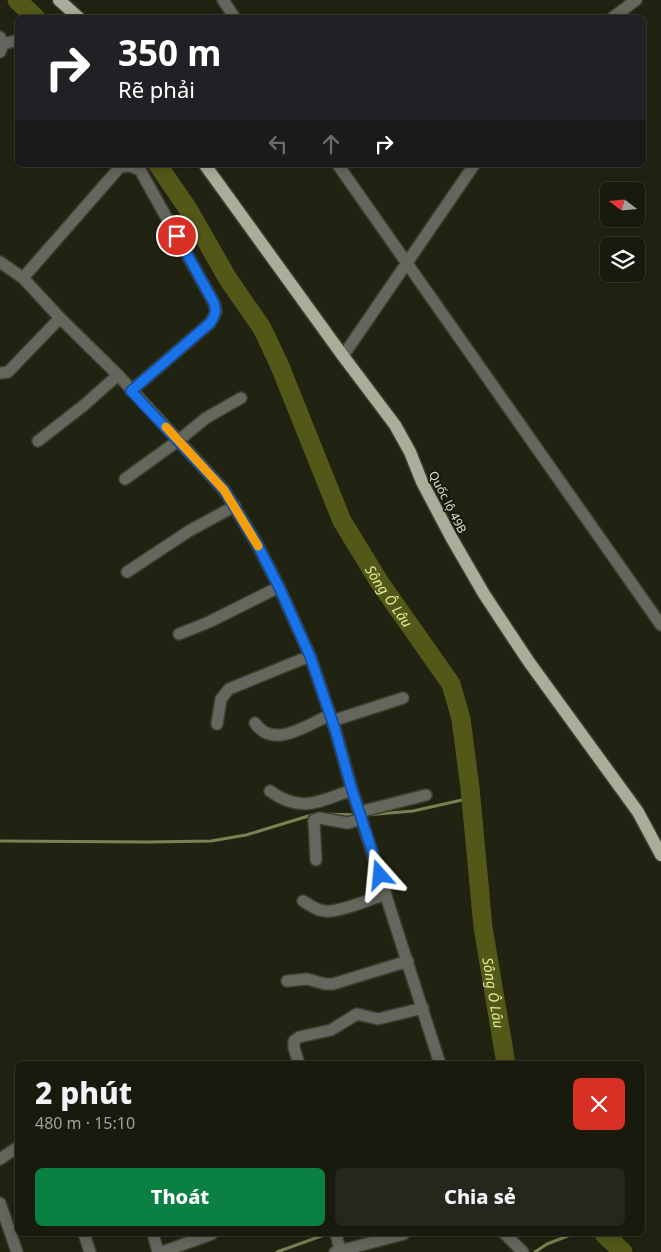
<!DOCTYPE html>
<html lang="vi">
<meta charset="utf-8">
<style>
body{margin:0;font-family:"Noto Sans",sans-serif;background:#26271c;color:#f1f3f6;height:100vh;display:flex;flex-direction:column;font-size:19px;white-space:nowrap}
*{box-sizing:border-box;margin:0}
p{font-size:16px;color:#9fa19e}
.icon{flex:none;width:28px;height:28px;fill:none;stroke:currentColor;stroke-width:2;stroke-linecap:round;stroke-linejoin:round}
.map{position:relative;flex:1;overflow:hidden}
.drawer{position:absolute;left:15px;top:1061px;width:630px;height:175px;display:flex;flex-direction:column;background:#191a0e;border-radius:8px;box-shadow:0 2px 12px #0003,0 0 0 1px #37382e}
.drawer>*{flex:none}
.hud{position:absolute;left:15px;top:15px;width:631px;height:152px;border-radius:8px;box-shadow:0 2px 12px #0003,0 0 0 1px #37382e;background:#202124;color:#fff;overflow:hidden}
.needle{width:32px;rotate:286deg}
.controls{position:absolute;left:600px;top:182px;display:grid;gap:10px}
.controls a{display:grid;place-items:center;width:45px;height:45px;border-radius:8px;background:#191a0e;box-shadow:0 2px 12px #0003,0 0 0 1px #37382e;font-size:25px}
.pin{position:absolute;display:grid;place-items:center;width:42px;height:42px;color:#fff;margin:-21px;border:2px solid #fff;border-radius:50%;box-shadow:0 1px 5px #0007}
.me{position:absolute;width:55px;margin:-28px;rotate:342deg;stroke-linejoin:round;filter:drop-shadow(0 0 4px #0008)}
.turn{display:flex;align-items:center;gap:18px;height:105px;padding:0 20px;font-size:22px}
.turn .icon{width:65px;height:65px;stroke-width:2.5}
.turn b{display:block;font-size:35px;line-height:42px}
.lanes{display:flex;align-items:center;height:48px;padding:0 20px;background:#0003;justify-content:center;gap:25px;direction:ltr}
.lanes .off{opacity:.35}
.round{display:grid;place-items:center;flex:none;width:52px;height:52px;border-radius:8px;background:#26271c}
.summary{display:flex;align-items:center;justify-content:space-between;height:85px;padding:0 20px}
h1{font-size:30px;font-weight:800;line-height:38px}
.button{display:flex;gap:10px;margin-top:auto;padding:10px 20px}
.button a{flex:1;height:58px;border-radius:8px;background:#0b8043;color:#fff;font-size:20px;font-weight:800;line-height:58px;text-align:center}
.button a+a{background:#26271c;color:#f1f3f6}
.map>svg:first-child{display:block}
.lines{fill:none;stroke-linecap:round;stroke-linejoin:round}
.stream{stroke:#7d8151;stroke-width:3}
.river{stroke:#535818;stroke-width:19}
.minor-casing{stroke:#3c3e2d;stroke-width:14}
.primary-casing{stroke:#3c3e2d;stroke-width:15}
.minor{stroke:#65675e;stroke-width:11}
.primary{stroke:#aaad9a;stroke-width:12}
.route-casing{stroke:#114b97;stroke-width:12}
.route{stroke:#1a73e8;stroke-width:9}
.slow{stroke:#f59e0b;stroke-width:9}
.labels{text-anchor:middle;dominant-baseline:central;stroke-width:4;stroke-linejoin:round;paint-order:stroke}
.street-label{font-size:12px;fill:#dfe1d5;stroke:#181a09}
.water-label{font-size:14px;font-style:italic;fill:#e3ee92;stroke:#181a09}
</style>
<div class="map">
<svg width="661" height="1252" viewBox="0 0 661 1252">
<rect width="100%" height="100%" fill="#212312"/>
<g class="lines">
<path class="stream" d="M 324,814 L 358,815
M 366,815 L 413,811 L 471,798
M 0,841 L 149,842 L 211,841 L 246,835 L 315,814
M 277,1252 L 327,1234
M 535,1252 L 547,1244 L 573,1234"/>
<g class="river">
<path d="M 17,0 L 36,18"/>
<path id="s1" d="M 158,165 L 188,209 L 228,279 L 262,328 L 279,364 L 342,521 L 380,583 L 451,684 L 461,719 L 470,788 L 483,927 L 506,1064"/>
<path d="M 604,1234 L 623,1252"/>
</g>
<defs>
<path id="minor" d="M 223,0 L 235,18
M 612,18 L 636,0
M 0,37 L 3,44 L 0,52
M 3,44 L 18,40
M 338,165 L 661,625
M 0,262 L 23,278 L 60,318 L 118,375 L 224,490 L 257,544 L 279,587 L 310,656 L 335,729 L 352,790 L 440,1064
M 23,278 L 120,167 L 130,166 L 140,170 L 214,303 L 216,312 L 210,323 L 131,391
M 343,356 L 474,165
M 0,373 L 8,372 L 60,318
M 38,441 L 83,406 L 118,375
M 125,479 L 179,440 L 206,418 L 241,398
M 127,572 L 189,531 L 235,506
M 179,634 L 209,622 L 279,587
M 332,721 L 403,698
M 255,723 C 273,750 307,725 330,715
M 217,724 L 221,699 L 229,689 L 310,656
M 270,791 C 302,814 319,801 352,790
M 359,812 L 426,795
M 316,860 L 314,820 L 319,818 L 348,823 L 361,819
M 303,901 C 310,905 317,911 325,911 C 338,913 371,899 386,894
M 287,981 L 307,979 L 325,984 L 333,984 L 408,961
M 299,1064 L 294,1048 L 294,1041 L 299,1037 L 331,1030 L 357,1014 L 378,1019 L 423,1008
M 0,1159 L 18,1147
M 0,1203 L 17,1252
M 84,1234 L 90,1252
M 153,1234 L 158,1252
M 336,1234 L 340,1250
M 505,1234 L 523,1252
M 162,1252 L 212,1234
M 335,1252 L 404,1234"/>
<path id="primary" d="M 59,0 L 79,18
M 205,165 L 343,356 L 395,425 L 410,452 L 422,482 L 451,537 L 484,594 L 529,662 L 638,812 L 661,855"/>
</defs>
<use href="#minor" class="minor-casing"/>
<use href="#primary" class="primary-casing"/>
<use href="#minor" class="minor"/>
<use href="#primary" class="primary"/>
</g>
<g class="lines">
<defs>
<path id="route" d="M 177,236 L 214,303 C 217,311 215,316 210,323 L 131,391 L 224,490 L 257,544 L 279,587 L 310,656 L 335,729 L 352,790 L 380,875"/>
</defs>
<use href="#route" class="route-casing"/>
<use href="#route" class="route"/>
<path class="slow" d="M 166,427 L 224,490 L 258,546"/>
</g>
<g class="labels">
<g class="street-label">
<text transform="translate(448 502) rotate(63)">Quốc lộ 49B</text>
</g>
<g class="water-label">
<text stroke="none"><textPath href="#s1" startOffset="491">Sông Ô Lâu</textPath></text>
<text stroke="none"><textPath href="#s1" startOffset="911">Sông Ô Lâu</textPath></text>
</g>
</g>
</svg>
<div class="controls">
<a><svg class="needle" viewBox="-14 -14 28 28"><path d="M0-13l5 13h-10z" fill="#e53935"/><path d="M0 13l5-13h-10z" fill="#9fa19e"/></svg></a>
<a><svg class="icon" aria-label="layers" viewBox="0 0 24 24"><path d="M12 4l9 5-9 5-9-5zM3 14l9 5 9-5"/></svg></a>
</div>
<div class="pin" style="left:177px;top:236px;background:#d93025"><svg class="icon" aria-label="arrive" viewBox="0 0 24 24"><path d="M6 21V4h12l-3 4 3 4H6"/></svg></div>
<svg class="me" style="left:380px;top:875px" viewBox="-20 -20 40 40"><path d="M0-17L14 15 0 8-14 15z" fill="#1a73e8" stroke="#fff" stroke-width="4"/></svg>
<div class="hud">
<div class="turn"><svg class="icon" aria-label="right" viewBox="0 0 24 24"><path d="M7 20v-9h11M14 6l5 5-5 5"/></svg><div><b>350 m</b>Rẽ phải</div></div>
<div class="lanes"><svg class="icon off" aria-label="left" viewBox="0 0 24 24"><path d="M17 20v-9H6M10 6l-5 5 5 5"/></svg><svg class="icon off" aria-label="ahead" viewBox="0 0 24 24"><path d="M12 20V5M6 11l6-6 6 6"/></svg><svg class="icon" aria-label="right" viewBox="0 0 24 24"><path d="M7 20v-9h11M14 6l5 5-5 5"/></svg></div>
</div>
<section class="drawer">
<div class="summary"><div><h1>2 phút</h1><p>480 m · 15:10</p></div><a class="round" style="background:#d93025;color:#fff"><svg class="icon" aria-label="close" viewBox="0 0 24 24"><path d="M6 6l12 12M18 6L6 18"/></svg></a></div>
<div class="button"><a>Thoát</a><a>Chia sẻ</a></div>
</section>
</div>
